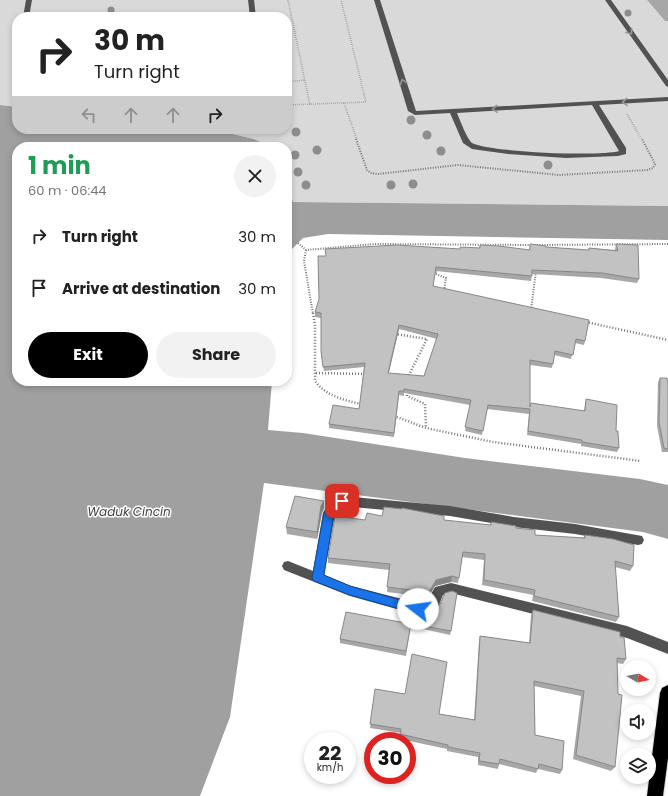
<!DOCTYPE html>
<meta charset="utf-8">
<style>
body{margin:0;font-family:Poppins,sans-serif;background:#f2f2f2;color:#222;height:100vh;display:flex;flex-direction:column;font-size:15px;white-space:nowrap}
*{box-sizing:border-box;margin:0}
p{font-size:13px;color:#767676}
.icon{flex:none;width:22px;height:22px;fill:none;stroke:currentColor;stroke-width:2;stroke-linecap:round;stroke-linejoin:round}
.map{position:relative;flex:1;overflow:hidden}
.side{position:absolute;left:12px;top:142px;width:280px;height:244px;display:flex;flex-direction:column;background:#fff;border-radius:16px;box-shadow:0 2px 6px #0003}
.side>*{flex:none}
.hud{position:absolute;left:12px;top:12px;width:280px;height:122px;border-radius:16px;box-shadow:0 2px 6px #0003;background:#fff;color:#222;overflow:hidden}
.needle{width:26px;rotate:99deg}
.controls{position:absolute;left:620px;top:660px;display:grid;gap:8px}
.controls a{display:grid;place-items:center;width:36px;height:36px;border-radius:50%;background:#fff;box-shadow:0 2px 6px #0003;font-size:20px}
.speed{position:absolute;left:304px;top:732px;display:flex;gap:8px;font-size:20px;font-weight:700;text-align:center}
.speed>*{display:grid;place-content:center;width:52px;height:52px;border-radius:50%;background:#fff;box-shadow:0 2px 6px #0003;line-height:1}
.speed small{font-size:10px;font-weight:400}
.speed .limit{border:6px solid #d22;background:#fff;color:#111}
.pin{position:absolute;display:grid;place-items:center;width:34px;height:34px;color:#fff;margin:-17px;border-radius:8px;box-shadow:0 2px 6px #0006}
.me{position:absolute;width:44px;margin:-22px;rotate:285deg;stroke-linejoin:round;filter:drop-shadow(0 0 3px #0008)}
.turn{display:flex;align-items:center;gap:14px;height:84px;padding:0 16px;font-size:18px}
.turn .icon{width:52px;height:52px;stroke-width:2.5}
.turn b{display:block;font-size:28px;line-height:34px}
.lanes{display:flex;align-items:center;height:38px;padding:0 16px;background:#0003;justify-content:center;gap:20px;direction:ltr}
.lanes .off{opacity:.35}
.round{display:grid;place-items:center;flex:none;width:42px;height:42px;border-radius:21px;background:#f2f2f2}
.head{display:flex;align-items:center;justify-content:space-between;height:68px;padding:0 16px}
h1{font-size:24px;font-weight:700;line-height:30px;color:#1e9e55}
.action{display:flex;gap:8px;margin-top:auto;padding:8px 16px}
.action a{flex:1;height:46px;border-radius:24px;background:#000;color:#fff;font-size:16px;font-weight:700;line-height:46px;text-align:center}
.action a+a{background:#f2f2f2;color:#222}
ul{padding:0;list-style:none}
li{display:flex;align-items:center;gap:12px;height:52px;padding:0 16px}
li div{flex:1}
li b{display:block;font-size:15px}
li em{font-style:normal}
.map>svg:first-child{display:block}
.green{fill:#d9d9d9}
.water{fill:#a0a0a0}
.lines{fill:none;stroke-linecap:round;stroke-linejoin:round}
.highway-casing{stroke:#dbdbdb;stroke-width:2}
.path-far2{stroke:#747474;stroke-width:1.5;stroke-dasharray:0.5 1.5;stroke-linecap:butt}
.path-far1{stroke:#747474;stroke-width:2;stroke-dasharray:1 1.5;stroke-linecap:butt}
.path{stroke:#747474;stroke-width:2.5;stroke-dasharray:1 2;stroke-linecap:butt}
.minor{fill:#525252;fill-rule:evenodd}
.highway{fill:#000;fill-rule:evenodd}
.tree{fill:#8d8d8d}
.wall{fill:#a7a7a7;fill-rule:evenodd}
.shaded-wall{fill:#888}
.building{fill:#c2c2c2;stroke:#888;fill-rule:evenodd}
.oneway{stroke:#979797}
.route{fill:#1a73e8;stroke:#114b97}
.labels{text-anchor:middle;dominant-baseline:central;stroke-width:3;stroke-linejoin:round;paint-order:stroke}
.water-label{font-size:12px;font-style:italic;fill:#414141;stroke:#fff}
</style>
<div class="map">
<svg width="668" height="796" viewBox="0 0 668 796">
<rect width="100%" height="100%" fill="#fff"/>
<path class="green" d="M 0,0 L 647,0 L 665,21 L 668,21 L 668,206 L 293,202 L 287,185 L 287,147 L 271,147 L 254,139 L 211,129 L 287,129 L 287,17 L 17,17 L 17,107 L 0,105 Z"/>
<path class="water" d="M 0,105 L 17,107 L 17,129 L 211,129 L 254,139 L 271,147 L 17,147 L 17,381 L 272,381 L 268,430 L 303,433 L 465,458 L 640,479 L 668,485 L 668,539 L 643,532 L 264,483 L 230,717 L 200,796 L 0,796 Z
M 287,185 L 293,202 L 668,206 L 668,240 L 328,234 L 303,238 L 287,254 Z"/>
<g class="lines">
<defs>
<path id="highway" d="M 668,685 L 668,758 L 663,796 L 647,796 L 660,693 L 662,688 Z"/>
</defs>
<use href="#highway" class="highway-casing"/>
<path class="path-far2" d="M 288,0 L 310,105
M 287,82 L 305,80
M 344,103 L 357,140
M 287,105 L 366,102 L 341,0
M 627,114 L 642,140"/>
<path class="path-far1" d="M 356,139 L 367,170 L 371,173 L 378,174 L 458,165 L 559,175 L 647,170 L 653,168 L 655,164 L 642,139
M 298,243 L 306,250 L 375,244 L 532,245
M 537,245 L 668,244
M 306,250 L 304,261 L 313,314
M 436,269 L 436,274 L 446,278 L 444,290
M 531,310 L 536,271"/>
<path class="path" d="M 313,313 L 315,325 L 315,381 C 326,396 344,400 361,404
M 586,322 L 668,340
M 395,334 L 427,339 L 408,377
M 316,373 L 366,374
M 407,392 L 407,396 L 425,404 L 426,428
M 394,416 L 426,428 L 493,442 L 641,461"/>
<path class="minor" d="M 26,0 L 32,0 L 29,17 L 23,17 Z
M 248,0 L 254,0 L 256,17 L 250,17 Z
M 374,0 L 380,0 L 416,111 L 668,97 L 668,101 L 599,105 L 626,148 L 626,154 L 618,156 L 566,158 L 508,154 L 472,149 L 463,143 L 450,113 L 415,115 L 408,111 ZM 592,105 L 619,151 C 600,157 488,152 472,143 C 467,139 460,120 457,113 Z
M 605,0 L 611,0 L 668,80 L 668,87 L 666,86 Z
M 342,496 L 450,506 L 514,517 L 575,524 L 642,536 L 644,540 L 642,544 L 638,545 L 575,534 L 514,527 L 450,516 L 342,506 L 338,507 L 335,514 L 324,575 L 351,586 L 418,603 L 426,603 L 435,587 L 451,583 L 627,626 L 668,642 L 668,654 L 627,638 L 451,593 L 443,595 L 438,607 L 433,613 L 418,615 L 350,596 L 284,570 L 282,566 L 284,562 L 288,561 L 313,571 L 323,513 L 330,501 Z"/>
<use href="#highway" class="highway"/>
</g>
<g class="tree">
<circle cx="111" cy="10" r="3.5"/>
<circle cx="628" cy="13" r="3.5"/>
<circle cx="411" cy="120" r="4.5"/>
<circle cx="296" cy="132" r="4.5"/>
<circle cx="427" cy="135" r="4.5"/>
<circle cx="317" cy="150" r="4.5"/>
<circle cx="441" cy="151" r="4.5"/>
<circle cx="295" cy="155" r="4.5"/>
<circle cx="548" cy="165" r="4.5"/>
<circle cx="298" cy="172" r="4.5"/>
<circle cx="413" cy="184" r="4.5"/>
<circle cx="306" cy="185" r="4.5"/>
<circle cx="391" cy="185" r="4.5"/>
</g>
<path class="wall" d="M 647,0 L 668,0 L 668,21 L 665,21 Z
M 530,244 L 546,247 L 588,250 L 589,248 L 615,250 L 615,249 L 616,244 L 639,279 L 637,283 L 601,278 L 532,274 L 531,281 L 436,271 L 433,286 L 585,341 L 584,345 L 575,343 L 571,359 L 554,355 L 552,368 L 530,365 L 530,405 L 584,411 L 585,404 L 586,399 L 616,431 L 619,448 L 617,452 L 581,446 L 581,444 L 527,435 L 529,414 L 487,409 L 482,435 L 465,431 L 470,405 L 404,393 L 404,396 L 399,395 L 394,437 L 329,428 L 329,424 L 359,409 L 364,367 L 324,371 L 321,355 L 321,318 L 315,317 L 315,312 L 460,249 L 479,248 L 480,245 L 529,250 ZM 399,329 L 437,339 L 424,376 L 389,373 Z
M 660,378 L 668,383 L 668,452 L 662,452 L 657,426 L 658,382 Z
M 324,501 L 324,508 L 322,513 L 317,539 L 287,534 L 286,527 Z
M 382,516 L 444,520 L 490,525 L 491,522 L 516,528 L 535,535 L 583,538 L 585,535 L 633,566 L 630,571 L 615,567 L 619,617 L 616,622 L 532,601 L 533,595 L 482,585 L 484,560 L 462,557 L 458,583 L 451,582 L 435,586 L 428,597 L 387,592 L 389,570 L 328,563 L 328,558 L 365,520 Z
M 533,610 L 620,637 L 626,659 L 623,664 L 617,663 L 615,767 L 611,771 L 573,759 L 581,696 L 534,686 L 535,735 L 562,770 L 560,774 L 538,769 L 536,773 L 499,764 L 498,769 L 478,765 L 478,757 L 447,751 L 447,749 L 400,739 L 401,733 L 370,728 L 375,689 L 439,714 L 474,720 L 479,641 L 480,636 L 529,643 L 531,615 Z
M 426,612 L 451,631 L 450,635 L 423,629 Z
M 411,624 L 406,656 L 340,643 L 340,639 Z"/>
<path class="shaded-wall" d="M 399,325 L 399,329 L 387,378 L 388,373 Z
M 324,501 L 324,508 L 322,513 L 317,539 L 317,532 L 321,506 Z
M 452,576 L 451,582 L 435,586 L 428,597 L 429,592 L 436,580 Z"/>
<path class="building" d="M 530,244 L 546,246 L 546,247 L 589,250 L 589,248 L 618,251 L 616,244 L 638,245 L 639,279 L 602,273 L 532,270 L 532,276 L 436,267 L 433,286 L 589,320 L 585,341 L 576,339 L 573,355 L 555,351 L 553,364 L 530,360 L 530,407 L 531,403 L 585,411 L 586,399 L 617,405 L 616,431 L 618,431 L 619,448 L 582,442 L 582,440 L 528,431 L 530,409 L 488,405 L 483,431 L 465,427 L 471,400 L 404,389 L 404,391 L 399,391 L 394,433 L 329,424 L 333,405 L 359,409 L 365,363 L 323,367 L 321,351 L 321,313 L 315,312 L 319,299 L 318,256 L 326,256 L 325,249 L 397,245 L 460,249 L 460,247 L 480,248 L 480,245 L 499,246 L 530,250 ZM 399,325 L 438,334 L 424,376 L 388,373 Z
M 660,378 L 667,378 L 668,383 L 668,449 L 664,448 L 659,422 Z
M 295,496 L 324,501 L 321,506 L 317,532 L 286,527 Z
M 384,507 L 402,509 L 402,508 L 444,516 L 444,520 L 491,525 L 491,522 L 516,526 L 516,528 L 535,530 L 535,535 L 585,538 L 585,535 L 613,539 L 634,545 L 633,566 L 615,561 L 619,617 L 534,596 L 535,590 L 484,580 L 485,554 L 463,552 L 459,578 L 452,576 L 436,580 L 429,592 L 387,587 L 390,564 L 328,558 L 335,516 L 365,520 L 367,513 L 382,516 Z
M 452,591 L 457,593 L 451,631 L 424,626 L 426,612 L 435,611 L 440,604 L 445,593 Z
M 533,610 L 620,632 L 620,637 L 624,637 L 626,659 L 617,658 L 618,694 L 622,695 L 615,767 L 576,755 L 584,691 L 534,681 L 535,735 L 564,741 L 562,770 L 539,764 L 538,769 L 500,759 L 499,764 L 479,761 L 480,753 L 448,747 L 448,745 L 400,734 L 401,729 L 370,724 L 375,689 L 405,694 L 412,654 L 447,662 L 439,714 L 475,720 L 480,636 L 530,643 Z
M 346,612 L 411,624 L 406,651 L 340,639 Z"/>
<defs><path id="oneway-chevron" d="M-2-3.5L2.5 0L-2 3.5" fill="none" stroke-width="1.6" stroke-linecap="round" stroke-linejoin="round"/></defs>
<g class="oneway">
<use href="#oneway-chevron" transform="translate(630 32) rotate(55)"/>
<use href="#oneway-chevron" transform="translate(403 82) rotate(-107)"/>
<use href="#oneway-chevron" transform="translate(625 102) rotate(177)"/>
<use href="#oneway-chevron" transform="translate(495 109) rotate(177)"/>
</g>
<path class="route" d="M 342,497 L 346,498 L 347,501 L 346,504 L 338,507 L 334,513 L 324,575 L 350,586 L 422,606 L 423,609 L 422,613 L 418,614 L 350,595 L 314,581 L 312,578 L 324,513 L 331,501 Z"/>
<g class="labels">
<g class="water-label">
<text x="129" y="511">Waduk Cincin</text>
</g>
</g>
</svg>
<div class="controls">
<a><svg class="needle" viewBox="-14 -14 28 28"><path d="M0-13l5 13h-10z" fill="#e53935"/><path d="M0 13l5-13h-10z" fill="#767676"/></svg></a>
<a><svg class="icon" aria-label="sound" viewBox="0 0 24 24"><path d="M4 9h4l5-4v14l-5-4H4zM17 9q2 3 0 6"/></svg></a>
<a><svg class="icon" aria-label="layers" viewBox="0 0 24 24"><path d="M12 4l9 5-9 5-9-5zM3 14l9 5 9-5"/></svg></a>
</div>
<div class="speed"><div>22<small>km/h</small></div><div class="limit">30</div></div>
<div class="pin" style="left:342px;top:501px;background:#d93025"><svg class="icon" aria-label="arrive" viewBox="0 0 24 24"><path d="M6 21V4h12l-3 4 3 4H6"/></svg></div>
<svg class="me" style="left:418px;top:609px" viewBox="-20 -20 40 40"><circle r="19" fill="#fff"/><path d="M0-13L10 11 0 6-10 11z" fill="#1a73e8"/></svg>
<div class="hud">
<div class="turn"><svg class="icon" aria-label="right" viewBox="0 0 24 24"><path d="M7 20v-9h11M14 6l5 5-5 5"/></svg><div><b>30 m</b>Turn right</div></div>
<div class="lanes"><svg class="icon off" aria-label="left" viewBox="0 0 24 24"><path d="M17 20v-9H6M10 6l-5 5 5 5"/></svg><svg class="icon off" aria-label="ahead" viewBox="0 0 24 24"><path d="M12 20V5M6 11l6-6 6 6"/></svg><svg class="icon off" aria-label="ahead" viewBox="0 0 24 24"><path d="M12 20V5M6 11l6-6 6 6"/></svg><svg class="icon" aria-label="right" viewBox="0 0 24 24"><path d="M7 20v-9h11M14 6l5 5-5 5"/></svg></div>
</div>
<section class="side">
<div class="head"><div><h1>1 min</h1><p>60 m · 06:44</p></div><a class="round"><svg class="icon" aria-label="close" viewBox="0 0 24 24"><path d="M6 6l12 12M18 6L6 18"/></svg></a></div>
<ul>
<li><svg class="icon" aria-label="right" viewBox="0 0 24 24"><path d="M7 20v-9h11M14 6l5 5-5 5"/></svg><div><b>Turn right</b></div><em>30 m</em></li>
<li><svg class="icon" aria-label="arrive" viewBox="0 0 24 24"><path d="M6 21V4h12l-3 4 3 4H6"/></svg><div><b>Arrive at destination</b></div><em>30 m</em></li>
</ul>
<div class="action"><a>Exit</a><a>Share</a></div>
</section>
</div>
